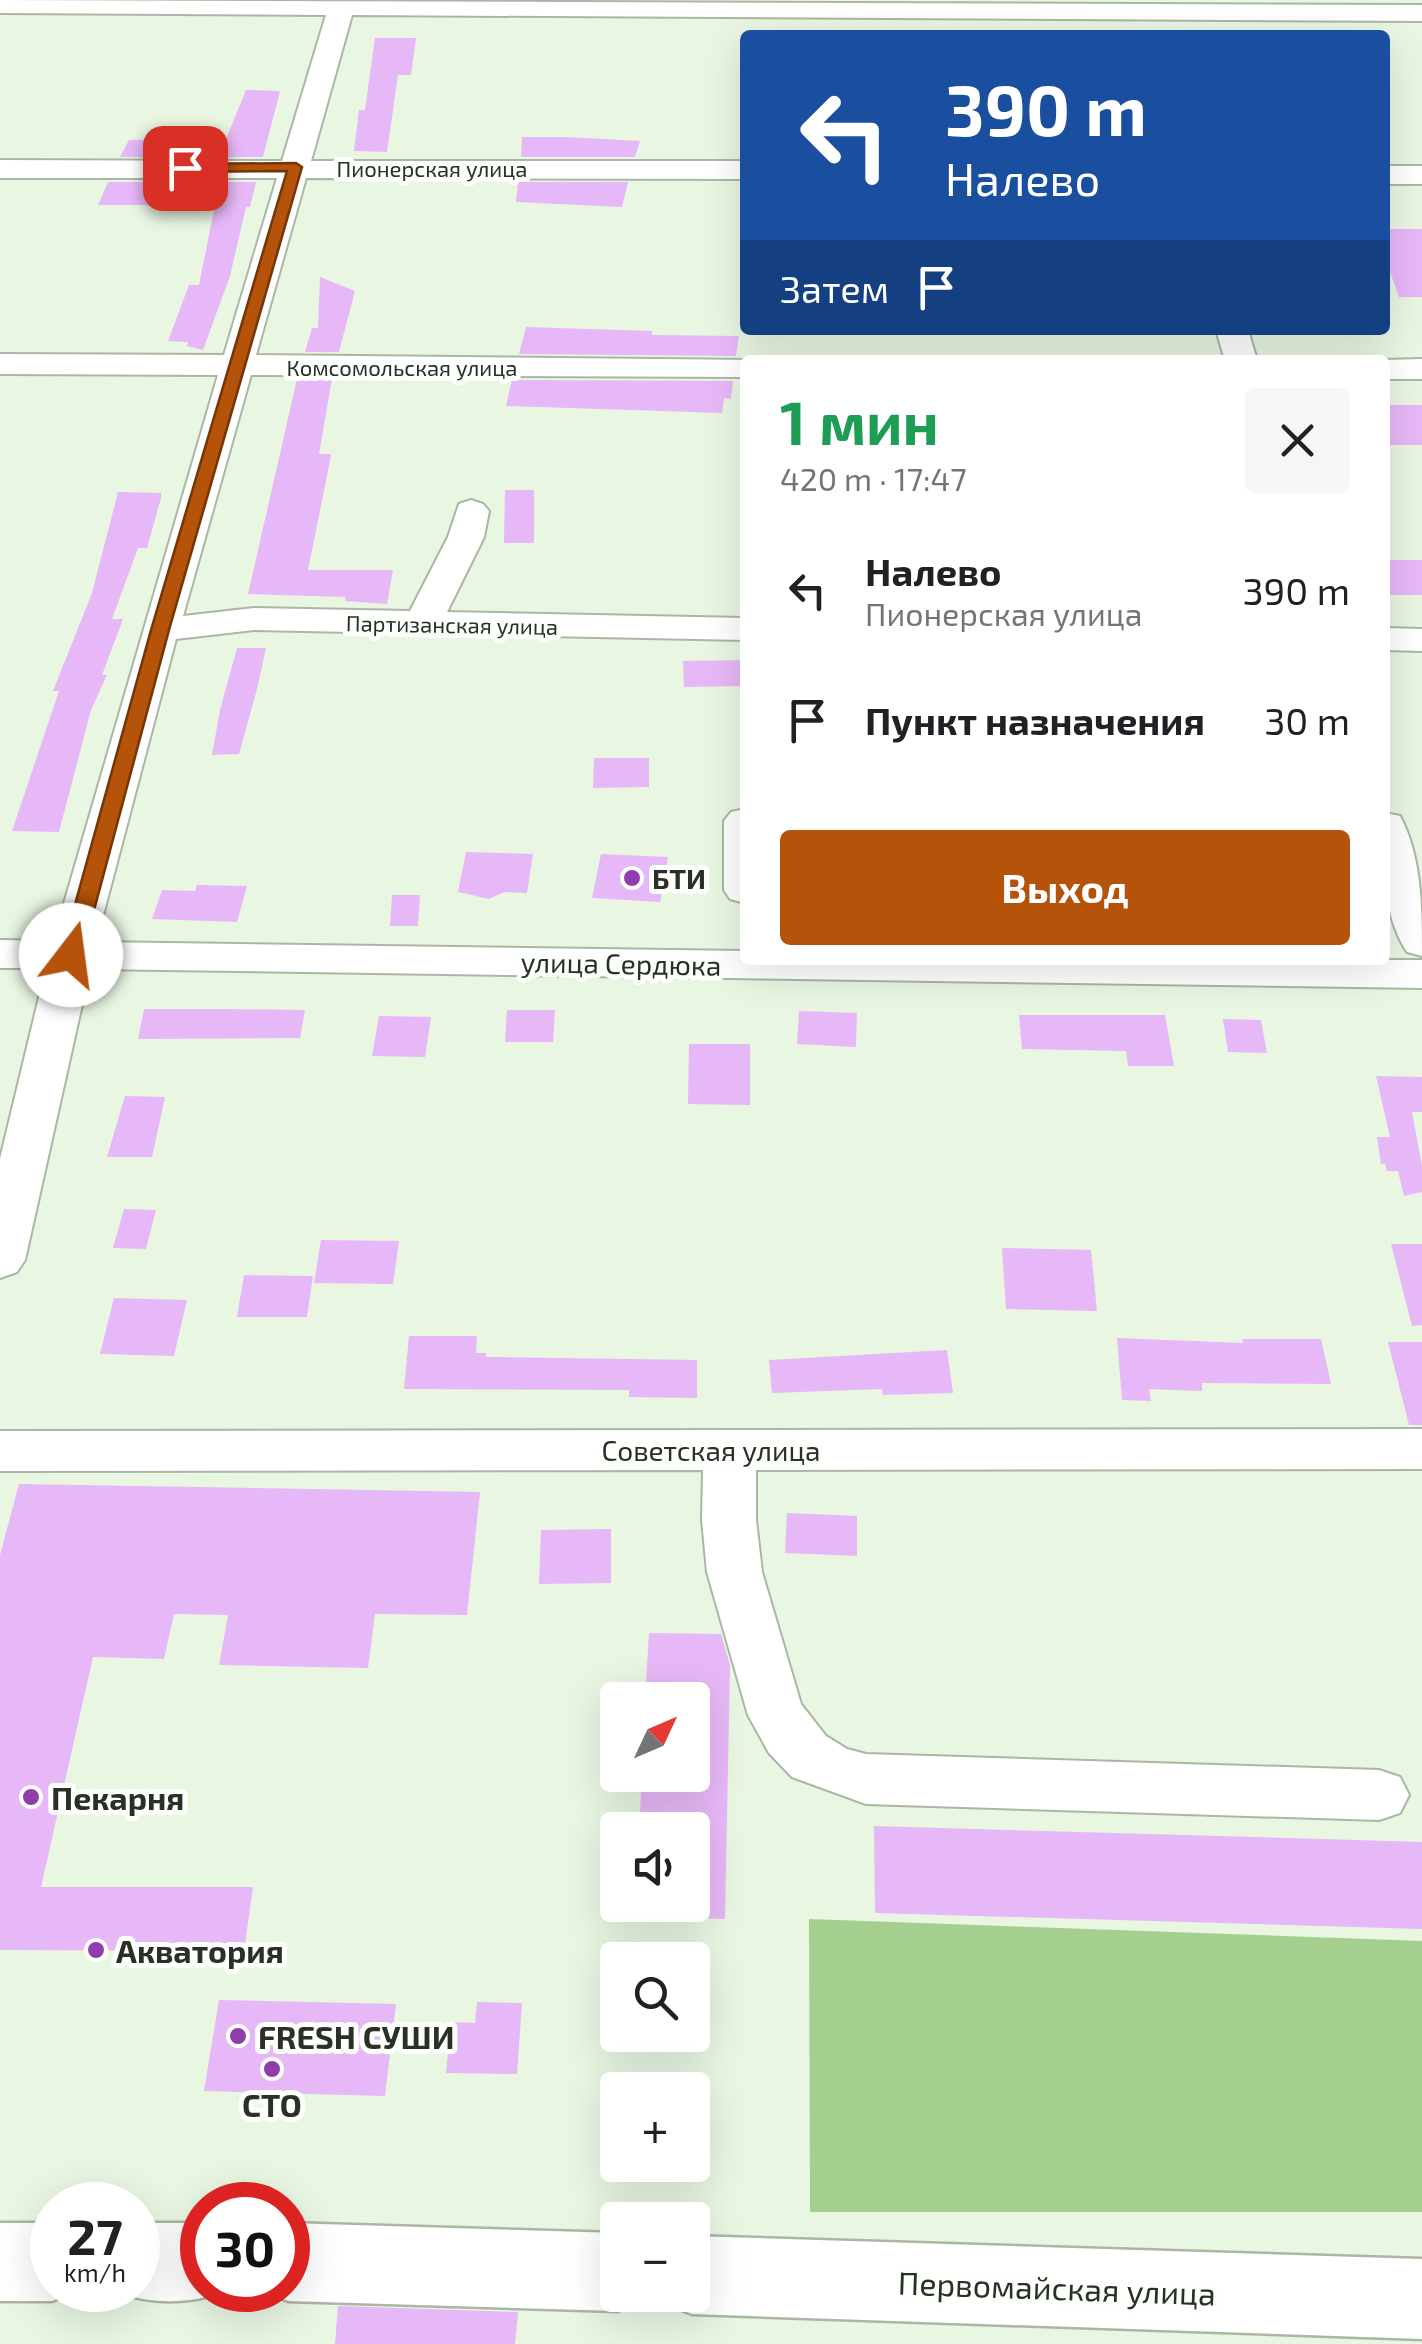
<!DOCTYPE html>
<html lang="ru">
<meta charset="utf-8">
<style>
body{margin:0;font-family:"Exo 2",sans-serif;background:#f6f6f6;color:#202124;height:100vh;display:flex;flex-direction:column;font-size:38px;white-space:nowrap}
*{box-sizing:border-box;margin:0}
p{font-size:32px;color:#757577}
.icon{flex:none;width:55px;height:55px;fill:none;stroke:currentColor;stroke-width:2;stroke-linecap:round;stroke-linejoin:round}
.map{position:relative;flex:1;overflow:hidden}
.details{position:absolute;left:740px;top:355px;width:650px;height:610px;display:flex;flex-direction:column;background:#fff;border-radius:10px;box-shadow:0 10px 40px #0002}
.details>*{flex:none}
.top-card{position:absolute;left:740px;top:30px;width:650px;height:305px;border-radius:10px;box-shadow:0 10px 40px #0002;background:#1a4fa0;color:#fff;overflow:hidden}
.needle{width:65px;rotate:46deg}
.controls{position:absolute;left:600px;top:1682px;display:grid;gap:20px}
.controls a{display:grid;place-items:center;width:110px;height:110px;border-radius:10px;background:#fff;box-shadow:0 10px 40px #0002;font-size:50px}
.speed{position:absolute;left:30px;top:2182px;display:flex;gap:20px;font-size:50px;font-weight:700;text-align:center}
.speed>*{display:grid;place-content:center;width:130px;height:130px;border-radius:50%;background:#fff;box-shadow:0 10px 40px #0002;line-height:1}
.speed small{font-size:25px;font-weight:400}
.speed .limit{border:15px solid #d22;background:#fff;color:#111}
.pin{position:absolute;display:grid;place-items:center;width:85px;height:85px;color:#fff;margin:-42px;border-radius:20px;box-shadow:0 5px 15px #0006}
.me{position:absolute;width:110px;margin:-55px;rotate:15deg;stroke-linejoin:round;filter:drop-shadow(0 0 8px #0008)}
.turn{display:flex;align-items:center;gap:35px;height:210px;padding:0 40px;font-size:45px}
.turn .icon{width:130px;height:130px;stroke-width:2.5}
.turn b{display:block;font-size:70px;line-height:85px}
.then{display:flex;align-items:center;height:95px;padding:0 40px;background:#0003;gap:20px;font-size:38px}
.round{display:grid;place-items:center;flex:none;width:105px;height:105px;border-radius:10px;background:#f6f6f6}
.headline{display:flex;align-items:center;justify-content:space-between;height:170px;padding:0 40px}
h1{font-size:60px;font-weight:700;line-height:75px;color:#1e9e55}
.cta{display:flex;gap:20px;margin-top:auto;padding:20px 40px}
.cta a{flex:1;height:115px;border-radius:10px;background:#b45309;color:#fff;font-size:40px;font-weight:700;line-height:115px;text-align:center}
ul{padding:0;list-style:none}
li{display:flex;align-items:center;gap:30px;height:130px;padding:0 40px}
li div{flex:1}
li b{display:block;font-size:38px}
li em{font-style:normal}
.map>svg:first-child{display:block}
.forest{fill:#a4cf8e}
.building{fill:#e7b8f7}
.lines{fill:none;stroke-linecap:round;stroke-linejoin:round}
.minor-casing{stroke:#aab7a4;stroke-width:4}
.major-casing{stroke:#aab7a4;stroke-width:5}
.minor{fill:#fff;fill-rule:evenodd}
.major{fill:#fff;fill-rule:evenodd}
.route{fill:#b45309;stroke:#753606;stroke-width:2.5}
.poi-dot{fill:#903caa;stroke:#fcfffb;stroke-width:4}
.labels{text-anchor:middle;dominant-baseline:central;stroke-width:10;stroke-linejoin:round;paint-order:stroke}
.far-street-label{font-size:22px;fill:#2a2f27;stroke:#fcfffb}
.poi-label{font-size:28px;font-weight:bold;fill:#2a2f27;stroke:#fcfffb;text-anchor:start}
.street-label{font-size:28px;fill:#2a2f27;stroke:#fcfffb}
.near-poi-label{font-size:32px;font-weight:bold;fill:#2a2f27;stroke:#fcfffb;text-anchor:start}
.near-street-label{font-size:32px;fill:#2a2f27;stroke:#fcfffb}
</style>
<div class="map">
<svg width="1422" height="2344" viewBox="0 0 1422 2344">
<rect width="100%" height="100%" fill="#e8f6e2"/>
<path class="forest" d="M 809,1919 L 1422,1941 L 1422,2212 L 810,2212 Z"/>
<path class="building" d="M 375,38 L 416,38 L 411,75 L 398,75 L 387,152 L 354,151 L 359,110 L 365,110 Z
M 246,90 L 280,91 L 263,157 L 120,157 L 129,140 L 226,139 Z
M 522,137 L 566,137 L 640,141 L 635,157 L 521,157 Z
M 108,182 L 256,182 L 250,207 L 246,207 L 230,276 L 203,350 L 187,346 L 188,342 L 168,341 L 189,285 L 199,285 L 215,205 L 98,205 Z
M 518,182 L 628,182 L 622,207 L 516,202 Z
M 1385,229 L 1422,229 L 1422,297 L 1399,297 L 1385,258 Z
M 320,277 L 355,291 L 339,352 L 305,352 L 312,328 L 318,328 Z
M 526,327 L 652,331 L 652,335 L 739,336 L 736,356 L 519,354 Z
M 297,379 L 332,379 L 319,454 L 331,454 L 329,466 L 308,570 L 393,570 L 387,604 L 345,601 L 346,597 L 248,594 Z
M 512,380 L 733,381 L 731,399 L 724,398 L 722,413 L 506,406 Z
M 1385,405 L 1422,405 L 1422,445 L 1385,445 Z
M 505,490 L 534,490 L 534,543 L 504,543 Z
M 118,492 L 161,493 L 161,498 L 147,548 L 138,548 L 112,619 L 123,619 L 102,675 L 107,675 L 91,710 L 59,832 L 12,831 L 59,691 L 53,691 L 92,593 Z
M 1385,560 L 1422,560 L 1422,595 L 1385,595 Z
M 237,648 L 266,648 L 257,689 L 239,754 L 212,755 L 220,710 Z
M 745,660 L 745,686 L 684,687 L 683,661 Z
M 594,758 L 649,758 L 649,787 L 593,788 Z
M 466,852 L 533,854 L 527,893 L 504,892 L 489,899 L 458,892 Z
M 601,854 L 668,857 L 660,902 L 592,898 Z
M 197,885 L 247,886 L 237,922 L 152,919 L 162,890 L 195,891 Z
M 392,895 L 420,895 L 418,926 L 390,926 Z
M 144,1009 L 225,1009 L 305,1010 L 300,1038 L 138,1039 Z
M 507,1010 L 555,1010 L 553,1042 L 505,1042 Z
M 799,1011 L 857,1013 L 856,1047 L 797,1044 Z
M 1019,1015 L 1165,1015 L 1174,1066 L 1128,1066 L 1126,1051 L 1022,1049 Z
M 379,1016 L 431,1017 L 425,1057 L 372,1056 Z
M 1223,1019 L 1261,1020 L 1267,1053 L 1228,1052 Z
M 689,1044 L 750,1044 L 750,1105 L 688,1104 Z
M 1376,1076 L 1422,1077 L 1422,1112 L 1412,1112 L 1422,1166 L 1422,1192 L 1404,1196 L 1398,1171 L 1387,1171 L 1385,1164 L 1381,1164 L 1377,1137 L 1390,1137 Z
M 125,1096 L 165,1097 L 152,1157 L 107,1157 Z
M 124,1209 L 156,1210 L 146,1249 L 113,1248 Z
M 321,1240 L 399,1241 L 393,1284 L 314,1283 Z
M 1391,1244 L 1422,1244 L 1422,1325 L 1412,1326 Z
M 1002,1248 L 1091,1250 L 1097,1311 L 1006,1309 Z
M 244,1275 L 313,1276 L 307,1317 L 237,1317 Z
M 114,1298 L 187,1300 L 174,1356 L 100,1354 Z
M 409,1336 L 477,1336 L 476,1353 L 486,1353 L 486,1357 L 697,1360 L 697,1398 L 629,1397 L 629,1390 L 404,1389 Z
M 1117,1338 L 1243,1343 L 1242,1339 L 1321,1339 L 1331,1384 L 1202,1383 L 1202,1391 L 1149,1389 L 1151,1401 L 1122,1400 Z
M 1388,1342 L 1422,1342 L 1422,1425 L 1409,1425 Z
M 947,1350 L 953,1393 L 883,1395 L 882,1389 L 772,1393 L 769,1360 Z
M 19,1484 L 480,1492 L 467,1615 L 375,1614 L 368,1668 L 219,1665 L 228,1615 L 174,1614 L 164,1659 L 93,1657 L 41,1887 L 253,1887 L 244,1951 L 0,1950 L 0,1555 Z
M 787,1513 L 857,1516 L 857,1556 L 785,1553 Z
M 611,1529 L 611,1583 L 539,1584 L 541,1530 Z
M 649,1633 L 721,1634 L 730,1665 L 725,1919 L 692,1918 L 692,1830 L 639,1830 L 642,1775 L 692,1775 L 692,1700 L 645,1700 Z
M 874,1826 L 1422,1842 L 1422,1929 L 875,1913 Z
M 219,2000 L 396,2004 L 385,2096 L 204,2091 Z
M 477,2002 L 522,2003 L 517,2074 L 446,2073 L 451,2022 L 475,2023 Z
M 338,2306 L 518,2312 L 515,2344 L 335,2344 Z"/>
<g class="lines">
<defs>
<path id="minor" d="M 0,0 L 1422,5 L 1422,21 L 352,15 L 311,161 L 745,161 L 745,179 L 306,178 L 256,355 L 756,360 L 745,360 L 745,377 L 251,375 L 183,616 L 254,608 L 410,611 L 448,537 L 459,504 L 471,500 L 483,504 L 489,511 L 484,537 L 447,612 L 745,618 L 745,640 L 254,630 L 176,639 L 96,942 L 745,951 L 745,960 L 1422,960 L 1422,988 L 90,969 L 25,1260 L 17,1272 L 0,1278 L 0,1159 L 46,968 L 0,968 L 0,940 L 53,941 L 218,375 L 0,374 L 0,354 L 224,355 L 277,178 L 0,178 L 0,160 L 282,161 L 326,15 L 0,13 Z
M 1385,166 L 1422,166 L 1422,184 L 1385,184 Z
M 1216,330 L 1248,330 L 1257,360 L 1225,360 Z
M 1422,359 L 1422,379 L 1385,379 L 1385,360 L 1382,360 Z
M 1385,628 L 1422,629 L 1422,651 L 1385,650 Z
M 745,809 L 745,903 L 730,899 L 724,890 L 724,821 L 731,812 Z
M 1385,813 L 1400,816 C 1422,857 1422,909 1422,956 L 1407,952 C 1380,911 1385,859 1385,813 Z
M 1422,1429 L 1422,1469 L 756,1470 L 756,1520 L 762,1572 L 801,1704 L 826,1736 L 847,1749 L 866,1754 L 1379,1770 L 1400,1777 L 1409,1795 L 1400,1813 L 1379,1820 L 866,1804 L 792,1777 L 769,1753 L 748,1715 L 707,1572 L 702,1520 L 703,1470 L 0,1471 L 0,1431 Z"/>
<path id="major" d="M 0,2223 L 52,2223 L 52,2290 L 78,2290 L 52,2301 L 0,2301 Z
M 138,2223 L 202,2223 L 202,2290 L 228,2290 C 191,2305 149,2305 112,2290 L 138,2290 Z
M 288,2223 L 618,2233 L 618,2295 L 648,2295 L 646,2300 L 618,2311 L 288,2301 L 262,2290 L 288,2290 Z
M 692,2236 L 1422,2259 L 1422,2339 L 692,2314 L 664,2303 L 661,2295 L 692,2295 Z"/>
</defs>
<use href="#minor" class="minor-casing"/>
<use href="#major" class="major-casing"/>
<use href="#minor" class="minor"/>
<use href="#major" class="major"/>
</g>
<path class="route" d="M 296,163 L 302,167 L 169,630 L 82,955 L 79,960 L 64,960 L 61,955 L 151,630 L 287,171 L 185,172 L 178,168 L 185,164 Z"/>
<g class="poi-dot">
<circle cx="632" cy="878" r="10"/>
<circle cx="31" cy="1797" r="10"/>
<circle cx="96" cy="1950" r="10"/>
<circle cx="238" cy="2036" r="10"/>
<circle cx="272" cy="2069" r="10"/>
</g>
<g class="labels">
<g class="far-street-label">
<text x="432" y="168">Пионерская улица</text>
<text x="402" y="367">Комсомольская улица</text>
<text transform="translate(452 624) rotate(1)">Партизанская улица</text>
</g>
<g class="poi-label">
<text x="652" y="878">БТИ</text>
</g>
<g class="street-label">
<text transform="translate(621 963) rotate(1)">улица Сердюка</text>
<text x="711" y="1450">Советская улица</text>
</g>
<g class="near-poi-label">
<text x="51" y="1797">Пекарня</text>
<text x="116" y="1950">Акватория</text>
<text x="258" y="2036">FRESH СУШИ</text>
<text x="272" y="2104" text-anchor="middle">СТО</text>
</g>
<g class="near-street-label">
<text transform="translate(1057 2287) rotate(2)">Первомайская улица</text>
</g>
</g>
</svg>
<div class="controls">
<a><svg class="needle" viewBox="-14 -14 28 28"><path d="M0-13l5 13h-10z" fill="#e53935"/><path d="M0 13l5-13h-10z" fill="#757577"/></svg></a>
<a><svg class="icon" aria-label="sound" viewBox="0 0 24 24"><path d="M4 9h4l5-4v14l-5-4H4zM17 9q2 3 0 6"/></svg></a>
<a><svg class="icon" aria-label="search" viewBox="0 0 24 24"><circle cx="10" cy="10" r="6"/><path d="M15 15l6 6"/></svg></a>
<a>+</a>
<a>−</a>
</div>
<div class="speed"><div>27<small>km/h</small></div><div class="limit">30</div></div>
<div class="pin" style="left:185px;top:168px;background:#d93025"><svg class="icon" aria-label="arrive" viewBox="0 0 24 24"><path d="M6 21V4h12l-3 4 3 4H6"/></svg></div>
<svg class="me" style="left:71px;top:955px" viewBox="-20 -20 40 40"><circle r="19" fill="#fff"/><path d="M0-13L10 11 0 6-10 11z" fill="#b45309"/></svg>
<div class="top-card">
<div class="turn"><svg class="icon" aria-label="left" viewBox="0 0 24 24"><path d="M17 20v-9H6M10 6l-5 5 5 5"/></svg><div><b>390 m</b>Налево</div></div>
<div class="then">Затем<svg class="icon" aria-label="arrive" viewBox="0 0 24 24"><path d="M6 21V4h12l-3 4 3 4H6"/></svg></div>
</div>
<section class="details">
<div class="headline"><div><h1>1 мин</h1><p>420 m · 17:47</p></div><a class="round"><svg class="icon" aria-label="close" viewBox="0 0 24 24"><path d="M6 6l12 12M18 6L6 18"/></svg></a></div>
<ul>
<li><svg class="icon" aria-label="left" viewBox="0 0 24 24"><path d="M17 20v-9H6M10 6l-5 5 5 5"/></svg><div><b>Налево</b><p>Пионерская улица</p></div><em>390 m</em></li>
<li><svg class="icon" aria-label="arrive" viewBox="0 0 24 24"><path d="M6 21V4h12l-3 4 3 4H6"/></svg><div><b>Пункт назначения</b></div><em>30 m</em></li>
</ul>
<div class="cta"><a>Выход</a></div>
</section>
</div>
